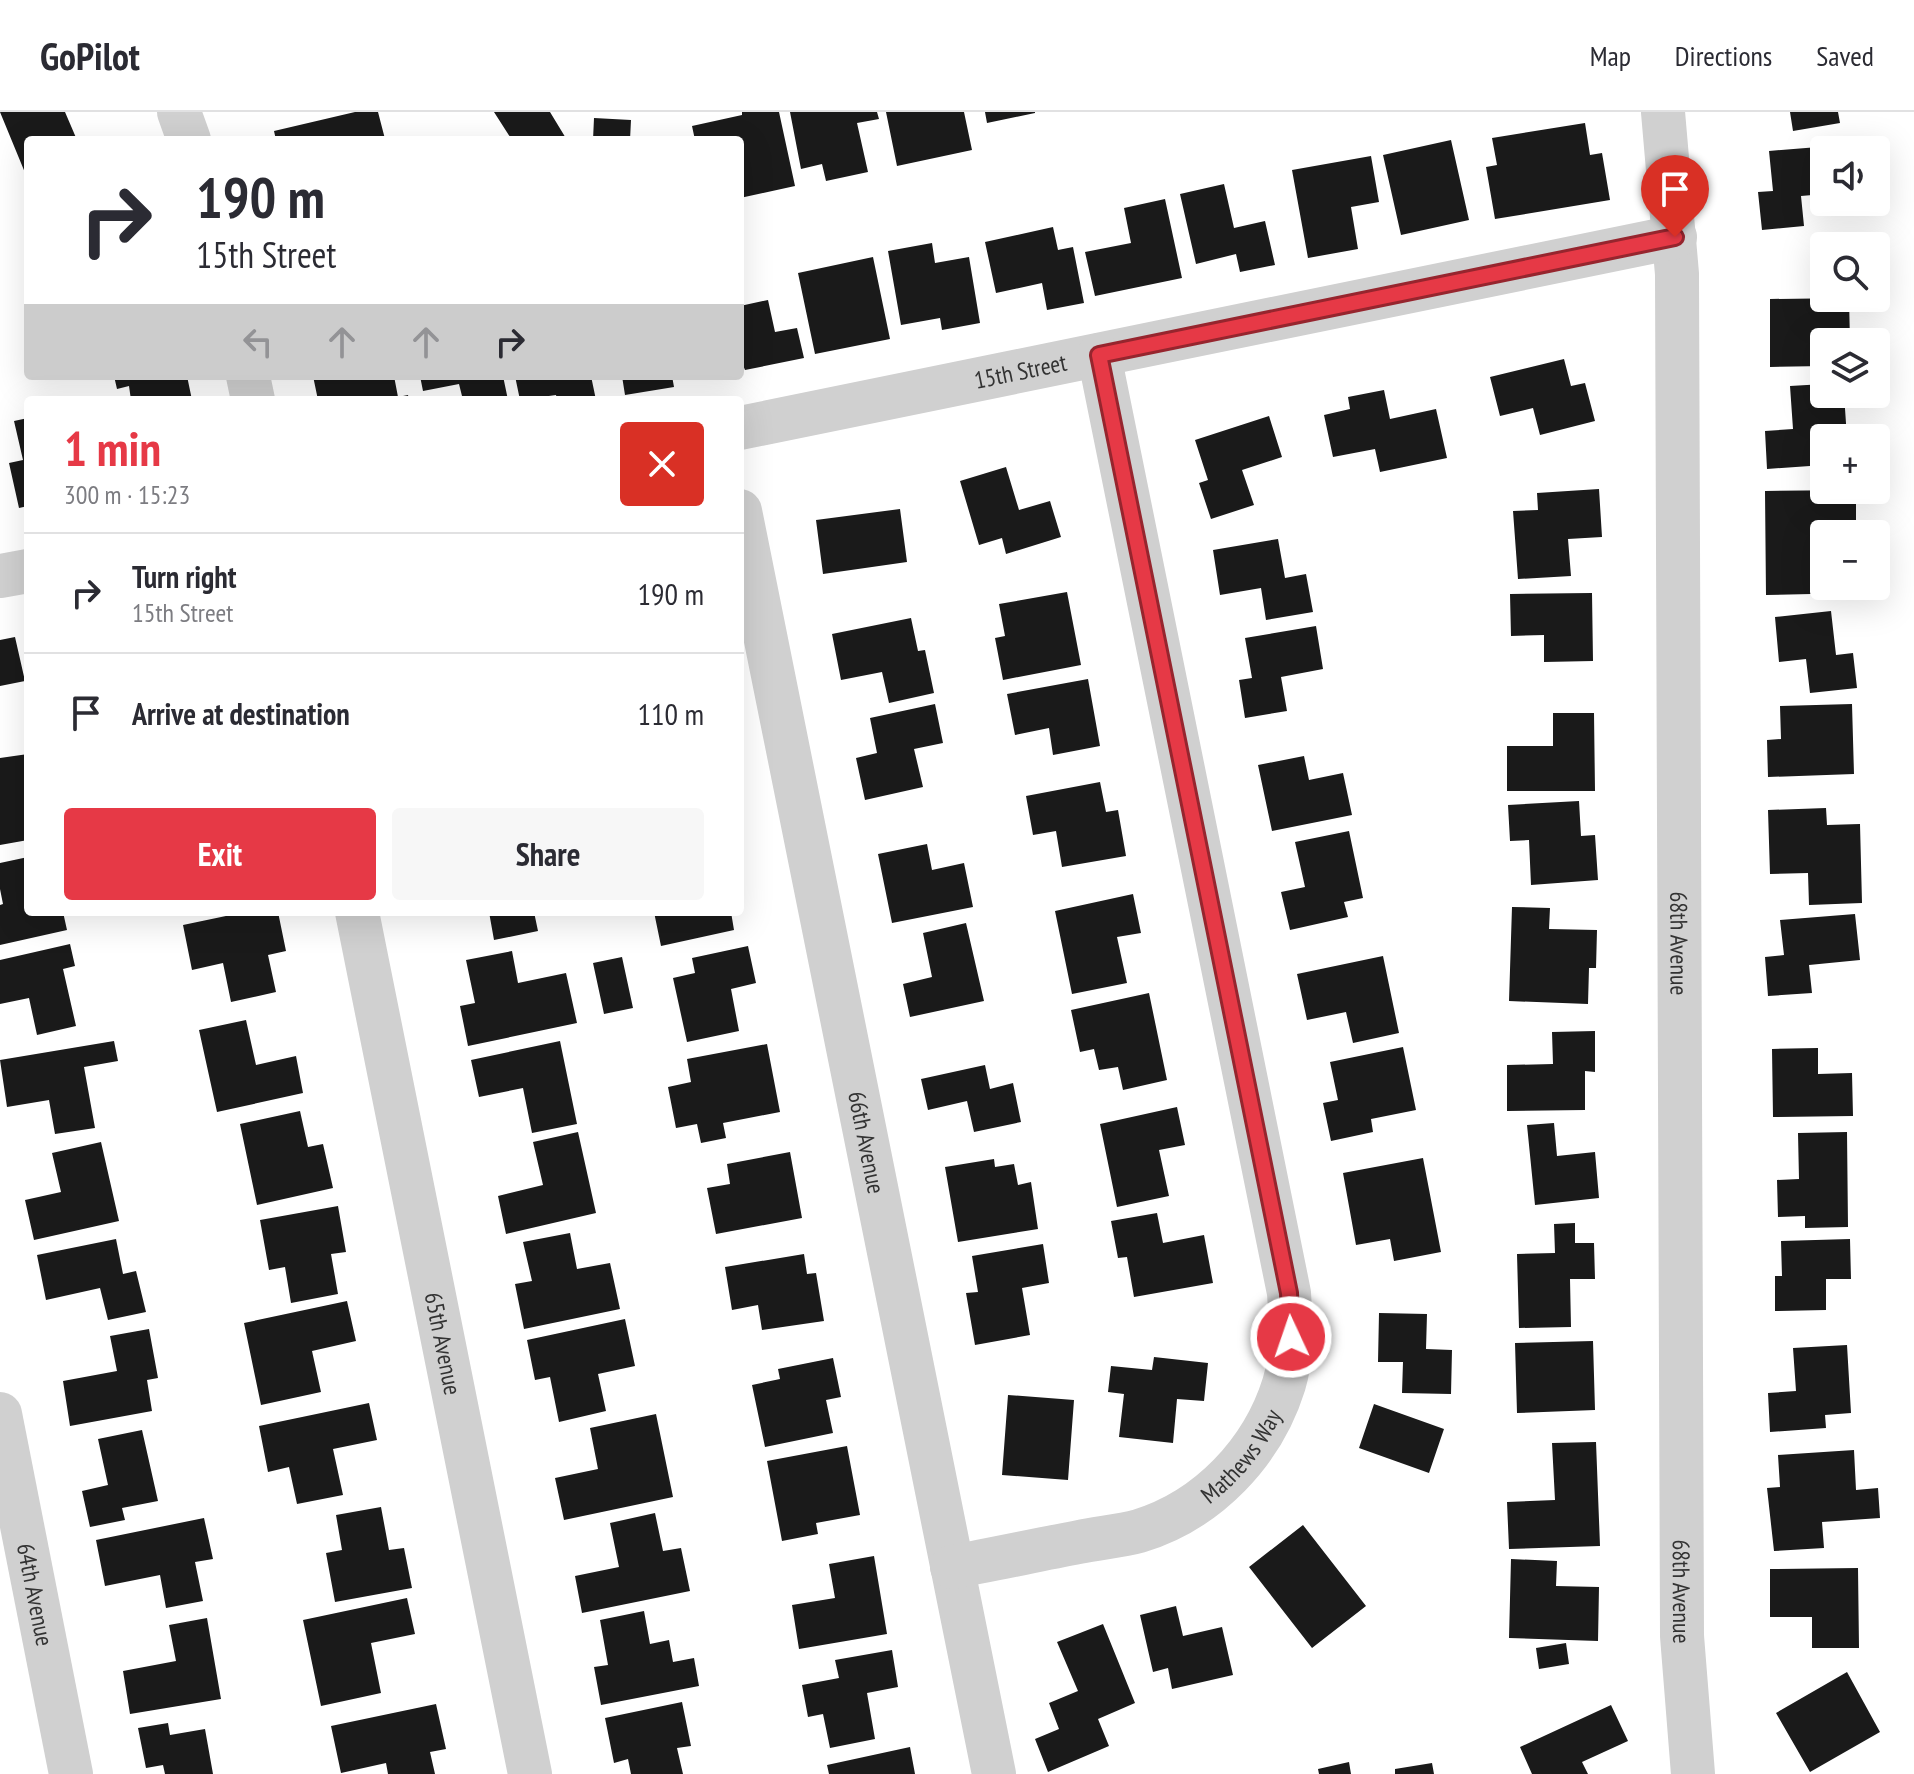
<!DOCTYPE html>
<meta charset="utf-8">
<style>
body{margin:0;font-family:"PT Sans Narrow",sans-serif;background:#f7f7f7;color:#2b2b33;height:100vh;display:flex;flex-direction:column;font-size:30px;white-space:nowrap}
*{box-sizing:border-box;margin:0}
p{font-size:26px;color:#7c7c81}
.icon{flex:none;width:44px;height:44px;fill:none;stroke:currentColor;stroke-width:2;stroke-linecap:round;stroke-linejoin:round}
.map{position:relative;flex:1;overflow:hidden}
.drawer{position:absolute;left:24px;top:284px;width:720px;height:520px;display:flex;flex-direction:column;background:#fff;border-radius:8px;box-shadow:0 8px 32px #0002}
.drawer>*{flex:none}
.guide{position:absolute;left:24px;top:24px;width:720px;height:244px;border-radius:8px;box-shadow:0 8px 32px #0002;background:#fff;color:#2b2b33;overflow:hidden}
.controls{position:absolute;left:1810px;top:24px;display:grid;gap:16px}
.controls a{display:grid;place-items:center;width:80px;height:80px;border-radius:8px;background:#fff;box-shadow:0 8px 32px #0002;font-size:40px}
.pin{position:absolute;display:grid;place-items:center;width:68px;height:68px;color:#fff;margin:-82px -34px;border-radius:50% 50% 50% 0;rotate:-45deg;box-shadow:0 0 8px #0007}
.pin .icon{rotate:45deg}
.me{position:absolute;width:88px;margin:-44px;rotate:357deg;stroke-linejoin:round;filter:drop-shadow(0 0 6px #0008)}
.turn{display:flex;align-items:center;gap:28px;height:168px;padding:0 40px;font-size:36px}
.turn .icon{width:104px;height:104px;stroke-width:2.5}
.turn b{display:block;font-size:56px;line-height:68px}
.lanes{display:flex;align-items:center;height:76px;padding:0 40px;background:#0003;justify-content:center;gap:40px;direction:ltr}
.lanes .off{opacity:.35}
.round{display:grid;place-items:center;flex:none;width:84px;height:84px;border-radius:8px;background:#f7f7f7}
.summary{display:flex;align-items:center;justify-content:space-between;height:136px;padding:0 40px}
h1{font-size:48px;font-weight:800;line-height:60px;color:#e63946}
.cta{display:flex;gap:16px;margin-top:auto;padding:16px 40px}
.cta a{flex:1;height:92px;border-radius:8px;background:#e63946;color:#fff;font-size:32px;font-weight:800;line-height:92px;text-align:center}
.cta a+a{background:#f7f7f7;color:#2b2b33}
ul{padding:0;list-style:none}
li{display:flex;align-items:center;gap:24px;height:120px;padding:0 40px;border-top:2px solid #e1e1e2}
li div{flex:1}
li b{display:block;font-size:30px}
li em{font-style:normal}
header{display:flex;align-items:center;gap:48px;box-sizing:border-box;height:112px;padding:0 40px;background:#fff;border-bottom:2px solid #e1e1e2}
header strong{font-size:38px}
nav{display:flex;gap:44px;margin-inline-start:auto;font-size:28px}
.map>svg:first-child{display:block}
.building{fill:#1a1a1a}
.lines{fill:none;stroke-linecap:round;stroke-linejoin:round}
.minor{stroke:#d0d0d0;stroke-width:44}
.route-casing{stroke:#96252e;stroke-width:20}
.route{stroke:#e63946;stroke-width:14}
.labels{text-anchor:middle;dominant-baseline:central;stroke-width:8;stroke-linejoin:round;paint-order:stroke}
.street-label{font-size:24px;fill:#333;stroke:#fff}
</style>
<header>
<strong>GoPilot</strong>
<nav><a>Map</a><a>Directions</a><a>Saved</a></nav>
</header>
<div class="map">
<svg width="1914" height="1662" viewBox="0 0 1914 1662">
<rect width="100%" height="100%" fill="#fff"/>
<path class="building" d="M 0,0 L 65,0 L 77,28 L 28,28 L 28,68 Z
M 355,0 L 378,0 L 385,27 L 276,28 L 274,19 Z
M 494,0 L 550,0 L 567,28 L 512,28 Z
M 742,0 L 779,0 L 795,74 L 740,86 L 740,28 L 695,28 L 692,14 L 742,3 Z
M 790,0 L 877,0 L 879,7 L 857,11 L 868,60 L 826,69 L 822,52 L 801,57 Z
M 886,0 L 964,0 L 972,38 L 897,54 Z
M 985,0 L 1035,0 L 1035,1 L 987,11 Z
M 1790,0 L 1838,0 L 1840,11 L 1793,19 Z
M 594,6 L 631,8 L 630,28 L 593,28 Z
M 1585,11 L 1590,43 L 1602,41 L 1610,88 L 1495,107 L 1486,55 L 1497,53 L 1492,26 Z
M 1451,28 L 1469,108 L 1401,123 L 1383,43 Z
M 1868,31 L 1869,38 L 1824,38 L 1824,82 L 1801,84 L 1804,114 L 1762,118 L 1758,80 L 1773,79 L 1769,39 Z
M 1371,44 L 1379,90 L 1351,95 L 1358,137 L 1308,146 L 1292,58 Z
M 1224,72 L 1234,116 L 1265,109 L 1275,153 L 1240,160 L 1236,142 L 1196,152 L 1180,82 Z
M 1165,87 L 1182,166 L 1095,184 L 1085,140 L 1131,131 L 1124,96 Z
M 1053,115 L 1058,138 L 1073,135 L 1084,191 L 1047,198 L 1042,171 L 996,181 L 985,130 Z
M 932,131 L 935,151 L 969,145 L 980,211 L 942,218 L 940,206 L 901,213 L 888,139 Z
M 873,145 L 890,227 L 815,242 L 798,161 Z
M 1849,186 L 1850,230 L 1824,230 L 1824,254 L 1770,255 L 1770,187 Z
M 768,188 L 775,220 L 797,216 L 804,246 L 745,258 L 740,246 L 740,194 Z
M 1564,247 L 1571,274 L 1585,271 L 1595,309 L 1540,323 L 1533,296 L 1500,304 L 1490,265 Z
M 114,264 L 187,264 L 192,288 L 131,288 L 129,274 L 117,277 Z
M 313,264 L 394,264 L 398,285 L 408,283 L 409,288 L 318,288 Z
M 420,264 L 503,264 L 508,288 L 463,288 L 459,272 L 423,279 Z
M 515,264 L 591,264 L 596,288 L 557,288 L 556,283 L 520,288 Z
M 622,264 L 672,264 L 674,275 L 625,283 Z
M 1824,272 L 1824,282 L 1844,282 L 1847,326 L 1824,326 L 1824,353 L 1767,357 L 1765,319 L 1793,317 L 1790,274 Z
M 1384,278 L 1390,307 L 1436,297 L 1447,346 L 1380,360 L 1375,337 L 1333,345 L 1324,303 L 1350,297 L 1348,285 Z
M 1269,304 L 1282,345 L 1242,358 L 1254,393 L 1211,407 L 1199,371 L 1208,368 L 1195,328 Z
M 28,306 L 28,394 L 19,396 L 9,351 L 23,348 L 14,309 Z
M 1006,355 L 1019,398 L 1050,389 L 1061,425 L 1006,442 L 1002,426 L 979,433 L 960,369 Z
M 1599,377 L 1602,425 L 1568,427 L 1571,464 L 1518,467 L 1513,399 L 1538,398 L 1537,381 Z
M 1856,378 L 1856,422 L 1824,422 L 1824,434 L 1810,434 L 1811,482 L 1766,483 L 1765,379 Z
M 900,397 L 907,450 L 823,462 L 816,408 Z
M 1278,427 L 1285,466 L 1306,462 L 1313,500 L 1266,508 L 1261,476 L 1220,483 L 1213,438 Z
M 1067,480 L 1081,553 L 1003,568 L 995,526 L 1005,524 L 999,492 Z
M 1592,481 L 1593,549 L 1544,550 L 1544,523 L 1511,524 L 1510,482 Z
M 1831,499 L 1836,543 L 1853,541 L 1857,576 L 1810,581 L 1806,547 L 1779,550 L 1775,505 Z
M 911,506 L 918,539 L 925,538 L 934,581 L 889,591 L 882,560 L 841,568 L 832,522 Z
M 1316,514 L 1323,557 L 1281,565 L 1287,599 L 1245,606 L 1239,568 L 1252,566 L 1245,526 Z
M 15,525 L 25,569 L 0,574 L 0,528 Z
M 1088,567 L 1100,634 L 1053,643 L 1049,616 L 1015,623 L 1007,582 Z
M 935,592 L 943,631 L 914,637 L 923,675 L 865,688 L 856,646 L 877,641 L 870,606 Z
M 1852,592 L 1854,662 L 1768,665 L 1767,628 L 1781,627 L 1780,594 Z
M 1553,601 L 1594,601 L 1595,679 L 1507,679 L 1507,634 L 1553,634 Z
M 28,642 L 28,728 L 0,733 L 0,646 Z
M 1304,644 L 1309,668 L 1343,661 L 1352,703 L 1272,719 L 1258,653 Z
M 1100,670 L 1106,700 L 1118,698 L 1126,744 L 1062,755 L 1056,719 L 1033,723 L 1026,684 Z
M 1579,689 L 1581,724 L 1595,723 L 1598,768 L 1531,773 L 1529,728 L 1510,729 L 1508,693 Z
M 1826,696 L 1827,713 L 1860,712 L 1862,791 L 1809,793 L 1808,761 L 1770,762 L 1768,698 Z
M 1349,719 L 1363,786 L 1344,790 L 1348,805 L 1290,818 L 1281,780 L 1305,775 L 1295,730 Z
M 927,732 L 932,758 L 964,751 L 973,795 L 892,811 L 878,742 Z
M 28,745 L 28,800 L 63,800 L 67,818 L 0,833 L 0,793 L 3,792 L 0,777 L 0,751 Z
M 1133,782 L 1141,821 L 1117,825 L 1127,871 L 1072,882 L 1055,799 Z
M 1512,795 L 1550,796 L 1549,817 L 1597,818 L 1596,856 L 1589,856 L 1588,892 L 1509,889 Z
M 245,800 L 278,800 L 286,839 L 268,843 L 276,880 L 231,890 L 223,851 L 192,858 L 183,813 Z
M 489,800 L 534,800 L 538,819 L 494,828 Z
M 654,800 L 731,800 L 734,818 L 661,834 Z
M 1855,802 L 1860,848 L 1809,853 L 1812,881 L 1768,884 L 1765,845 L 1784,843 L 1780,808 Z
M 966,811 L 984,889 L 910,905 L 903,872 L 932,865 L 923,821 Z
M 70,832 L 75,854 L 63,857 L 76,914 L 37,923 L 29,886 L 0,892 L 0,848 Z
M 748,834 L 756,871 L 731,877 L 739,919 L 687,930 L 673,866 L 695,861 L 692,846 Z
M 512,839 L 518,871 L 566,861 L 577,911 L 468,934 L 460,894 L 475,891 L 466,848 Z
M 1383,844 L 1399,921 L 1353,931 L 1346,900 L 1307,908 L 1297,862 Z
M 622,845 L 633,896 L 604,902 L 593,851 Z
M 1149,881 L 1167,968 L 1123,978 L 1118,955 L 1099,958 L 1094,937 L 1080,940 L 1071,898 Z
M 246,908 L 256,953 L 296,944 L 303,981 L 217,1000 L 199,918 Z
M 1595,919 L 1595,960 L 1585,959 L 1585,998 L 1507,999 L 1507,953 L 1553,952 L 1552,920 Z
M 114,929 L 118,949 L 84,955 L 95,1016 L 55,1022 L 49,988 L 7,995 L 0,948 Z
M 560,929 L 577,1012 L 532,1021 L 523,976 L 479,985 L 471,948 Z
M 767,932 L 780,1000 L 723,1011 L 726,1026 L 701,1031 L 697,1012 L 676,1016 L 668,975 L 691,970 L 687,947 Z
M 1403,935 L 1416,998 L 1371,1007 L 1373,1020 L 1331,1029 L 1323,991 L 1338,988 L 1330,950 Z
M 1818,936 L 1818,962 L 1852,961 L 1853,1004 L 1773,1005 L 1772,937 Z
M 985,953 L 990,977 L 1013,971 L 1021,1010 L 974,1020 L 967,989 L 928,998 L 921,967 Z
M 1177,995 L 1185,1033 L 1159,1038 L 1169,1084 L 1117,1095 L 1100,1012 Z
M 300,999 L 308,1035 L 323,1032 L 333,1076 L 257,1093 L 240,1012 Z
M 1554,1011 L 1557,1044 L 1595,1040 L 1599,1086 L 1535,1093 L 1527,1013 Z
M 578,1020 L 596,1101 L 506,1122 L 498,1084 L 543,1073 L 533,1030 Z
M 1847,1020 L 1848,1115 L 1805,1116 L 1805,1104 L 1778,1105 L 1777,1068 L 1799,1067 L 1798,1021 Z
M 101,1030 L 119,1109 L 34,1128 L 25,1088 L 61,1080 L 52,1041 Z
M 790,1040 L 802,1106 L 716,1122 L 707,1076 L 730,1072 L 727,1052 Z
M 1423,1046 L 1441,1140 L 1394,1149 L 1390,1127 L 1356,1133 L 1343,1061 Z
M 994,1047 L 995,1055 L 1014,1052 L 1018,1073 L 1031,1070 L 1038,1117 L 958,1130 L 945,1055 Z
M 338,1094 L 346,1140 L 331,1142 L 338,1182 L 291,1191 L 285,1155 L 269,1158 L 260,1108 Z
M 1157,1101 L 1163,1131 L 1204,1123 L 1213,1171 L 1134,1185 L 1127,1145 L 1118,1146 L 1111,1109 Z
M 1575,1111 L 1575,1131 L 1594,1131 L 1595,1167 L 1570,1167 L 1571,1215 L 1519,1216 L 1517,1142 L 1555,1141 L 1554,1112 Z
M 570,1121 L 577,1157 L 610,1151 L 620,1197 L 524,1217 L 515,1172 L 532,1169 L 523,1130 Z
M 116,1127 L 123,1162 L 136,1159 L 146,1200 L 108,1208 L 100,1176 L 46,1188 L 37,1143 Z
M 1850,1127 L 1851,1167 L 1826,1167 L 1826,1198 L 1775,1199 L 1775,1164 L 1782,1164 L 1781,1129 Z
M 1043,1132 L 1049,1171 L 1022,1176 L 1030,1223 L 975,1233 L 966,1181 L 978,1180 L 972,1144 Z
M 804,1142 L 807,1162 L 816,1161 L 824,1209 L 762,1218 L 758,1193 L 732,1198 L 725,1155 Z
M 347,1189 L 356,1229 L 312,1239 L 321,1280 L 261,1293 L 244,1211 Z
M 1379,1201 L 1427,1202 L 1426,1237 L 1452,1238 L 1451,1282 L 1402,1281 L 1403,1250 L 1378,1250 Z
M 625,1207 L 635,1254 L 598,1262 L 606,1299 L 559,1310 L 550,1265 L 535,1268 L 527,1228 Z
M 149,1217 L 158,1266 L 147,1268 L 152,1299 L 70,1314 L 63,1269 L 117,1259 L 110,1224 Z
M 1593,1229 L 1595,1298 L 1517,1301 L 1515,1231 Z
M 1847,1233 L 1851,1301 L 1825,1303 L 1826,1316 L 1770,1320 L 1768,1281 L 1796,1279 L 1793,1236 Z
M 1154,1245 L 1208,1251 L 1204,1289 L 1177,1287 L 1173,1331 L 1119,1325 L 1124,1282 L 1108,1280 L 1111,1254 L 1152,1258 Z
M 833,1246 L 841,1285 L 826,1288 L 833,1321 L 765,1335 L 752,1273 L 780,1267 L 778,1257 Z
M 1008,1283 L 1074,1288 L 1068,1368 L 1002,1363 Z
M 369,1291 L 377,1328 L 333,1337 L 343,1383 L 297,1392 L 289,1355 L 268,1360 L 259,1314 Z
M 1374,1292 L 1444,1317 L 1429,1361 L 1359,1336 Z
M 656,1302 L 673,1385 L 564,1408 L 555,1366 L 598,1357 L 590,1316 Z
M 142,1318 L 158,1389 L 122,1396 L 125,1408 L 90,1415 L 82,1379 L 108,1373 L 98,1327 Z
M 1596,1330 L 1600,1434 L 1509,1437 L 1507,1390 L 1555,1388 L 1552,1331 Z
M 847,1334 L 860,1403 L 816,1411 L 818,1422 L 782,1429 L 767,1349 Z
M 1854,1338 L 1856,1378 L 1878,1376 L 1880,1406 L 1822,1410 L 1824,1436 L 1774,1439 L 1767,1376 L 1780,1375 L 1778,1343 Z
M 381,1395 L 389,1438 L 404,1436 L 412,1476 L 335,1490 L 326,1441 L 342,1438 L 336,1403 Z
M 655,1401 L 663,1439 L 681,1436 L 690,1479 L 582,1501 L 575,1464 L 619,1455 L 610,1411 Z
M 204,1406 L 213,1447 L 195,1450 L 203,1489 L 166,1496 L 160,1463 L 105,1474 L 96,1428 Z
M 1303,1413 L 1366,1494 L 1312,1536 L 1249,1455 Z
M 874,1444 L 887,1522 L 799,1537 L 792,1493 L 835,1486 L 829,1452 Z
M 1511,1447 L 1557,1449 L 1556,1474 L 1599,1475 L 1598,1529 L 1509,1526 Z
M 1858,1456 L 1859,1536 L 1812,1536 L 1812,1505 L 1770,1505 L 1770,1457 Z
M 407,1486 L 415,1522 L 371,1531 L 381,1581 L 321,1594 L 303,1508 Z
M 1176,1494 L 1183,1524 L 1222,1515 L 1233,1563 L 1172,1577 L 1168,1556 L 1153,1560 L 1140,1503 Z
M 644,1499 L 650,1532 L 669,1528 L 673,1550 L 694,1546 L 699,1574 L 601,1593 L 594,1555 L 608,1553 L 600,1508 Z
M 207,1506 L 221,1587 L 130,1602 L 123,1559 L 176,1549 L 169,1513 Z
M 1103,1512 L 1135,1591 L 1098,1607 L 1109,1634 L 1048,1660 L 1035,1627 L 1059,1617 L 1049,1591 L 1078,1579 L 1057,1530 Z
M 1566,1531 L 1569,1552 L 1539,1557 L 1536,1536 Z
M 892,1538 L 898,1575 L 867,1581 L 875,1627 L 830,1636 L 823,1602 L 808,1605 L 802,1573 L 839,1566 L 835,1548 Z
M 1847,1560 L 1880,1620 L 1810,1660 L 1776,1601 Z
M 682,1590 L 691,1634 L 677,1636 L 683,1662 L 631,1662 L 628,1647 L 614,1651 L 605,1606 Z
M 436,1592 L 446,1637 L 430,1640 L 435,1662 L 388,1662 L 386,1651 L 341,1661 L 331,1614 Z
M 1611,1593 L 1628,1629 L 1582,1650 L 1588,1662 L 1532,1662 L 1520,1635 Z
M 168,1611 L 170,1623 L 205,1617 L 213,1662 L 165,1662 L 163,1653 L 146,1656 L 138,1616 Z
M 910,1635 L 915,1662 L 829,1662 L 827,1653 Z
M 1349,1650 L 1351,1662 L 1319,1662 L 1318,1657 Z
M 1432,1651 L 1434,1662 L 1395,1662 L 1395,1657 Z"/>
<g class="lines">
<g class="minor">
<path d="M 179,0 L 189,28"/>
<path id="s1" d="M 1663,0 L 1677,162 L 1682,1524 L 1693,1662"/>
<path d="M 248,264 L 253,288"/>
<path id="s2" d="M 740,316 L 1675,125"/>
<path id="s3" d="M 740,399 L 994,1662"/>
<path d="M 0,464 L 28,459"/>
<path id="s4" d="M 357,800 L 530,1662"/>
<path id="s5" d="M 0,1302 L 71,1662"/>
<path id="s6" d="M 952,1455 C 995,1447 1037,1438 1079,1430 C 1098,1426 1120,1424 1139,1419 C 1208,1398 1263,1340 1284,1272 C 1293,1242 1291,1211 1289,1181 L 1099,243"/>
</g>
</g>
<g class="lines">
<defs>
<path id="route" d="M 1291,1225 L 1289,1181 L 1099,243 L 1675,125"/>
</defs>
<use href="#route" class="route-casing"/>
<use href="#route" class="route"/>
</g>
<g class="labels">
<g class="street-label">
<text stroke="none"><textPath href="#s2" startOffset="286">15th Street</textPath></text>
<text stroke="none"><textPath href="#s1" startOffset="832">68th Avenue</textPath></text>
<text stroke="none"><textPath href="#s3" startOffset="644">66th Avenue</textPath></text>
<text stroke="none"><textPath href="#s4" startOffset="440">65th Avenue</textPath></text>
<text stroke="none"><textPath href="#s6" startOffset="320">Mathews Way</textPath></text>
<text stroke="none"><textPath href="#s1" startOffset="1480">68th Avenue</textPath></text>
<text stroke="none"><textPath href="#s5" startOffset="184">64th Avenue</textPath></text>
</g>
</g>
</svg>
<div class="controls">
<a><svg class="icon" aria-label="sound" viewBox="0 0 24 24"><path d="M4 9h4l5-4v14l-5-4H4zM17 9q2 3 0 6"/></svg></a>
<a><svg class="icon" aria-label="search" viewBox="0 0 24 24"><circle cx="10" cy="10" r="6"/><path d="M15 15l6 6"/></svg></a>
<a><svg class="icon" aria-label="layers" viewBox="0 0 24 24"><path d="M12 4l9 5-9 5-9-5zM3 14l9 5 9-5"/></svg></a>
<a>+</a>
<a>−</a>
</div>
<div class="pin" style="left:1675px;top:125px;background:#d93025"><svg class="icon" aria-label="arrive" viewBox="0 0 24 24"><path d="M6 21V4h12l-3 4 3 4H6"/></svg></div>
<svg class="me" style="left:1291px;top:1225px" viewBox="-20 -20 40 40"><circle r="17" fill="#e63946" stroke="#fff" stroke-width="3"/><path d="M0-11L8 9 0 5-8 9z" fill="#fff"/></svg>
<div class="guide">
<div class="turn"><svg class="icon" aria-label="right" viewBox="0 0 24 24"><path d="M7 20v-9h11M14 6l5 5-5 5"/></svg><div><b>190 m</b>15th Street</div></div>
<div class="lanes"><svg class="icon off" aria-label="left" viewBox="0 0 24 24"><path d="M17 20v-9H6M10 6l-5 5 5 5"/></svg><svg class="icon off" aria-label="ahead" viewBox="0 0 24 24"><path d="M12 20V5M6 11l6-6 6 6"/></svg><svg class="icon off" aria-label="ahead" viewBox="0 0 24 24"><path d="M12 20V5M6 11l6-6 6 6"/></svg><svg class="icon" aria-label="right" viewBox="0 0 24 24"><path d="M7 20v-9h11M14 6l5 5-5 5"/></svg></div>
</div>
<section class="drawer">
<div class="summary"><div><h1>1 min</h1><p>300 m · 15:23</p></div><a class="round" style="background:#d93025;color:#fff"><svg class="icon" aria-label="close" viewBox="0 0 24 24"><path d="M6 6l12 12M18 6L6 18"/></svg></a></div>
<ul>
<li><svg class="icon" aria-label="right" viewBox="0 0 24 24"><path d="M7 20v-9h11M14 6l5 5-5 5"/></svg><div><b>Turn right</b><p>15th Street</p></div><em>190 m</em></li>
<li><svg class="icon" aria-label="arrive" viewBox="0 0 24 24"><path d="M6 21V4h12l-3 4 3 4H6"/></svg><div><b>Arrive at destination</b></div><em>110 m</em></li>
</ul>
<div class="cta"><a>Exit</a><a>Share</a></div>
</section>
</div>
